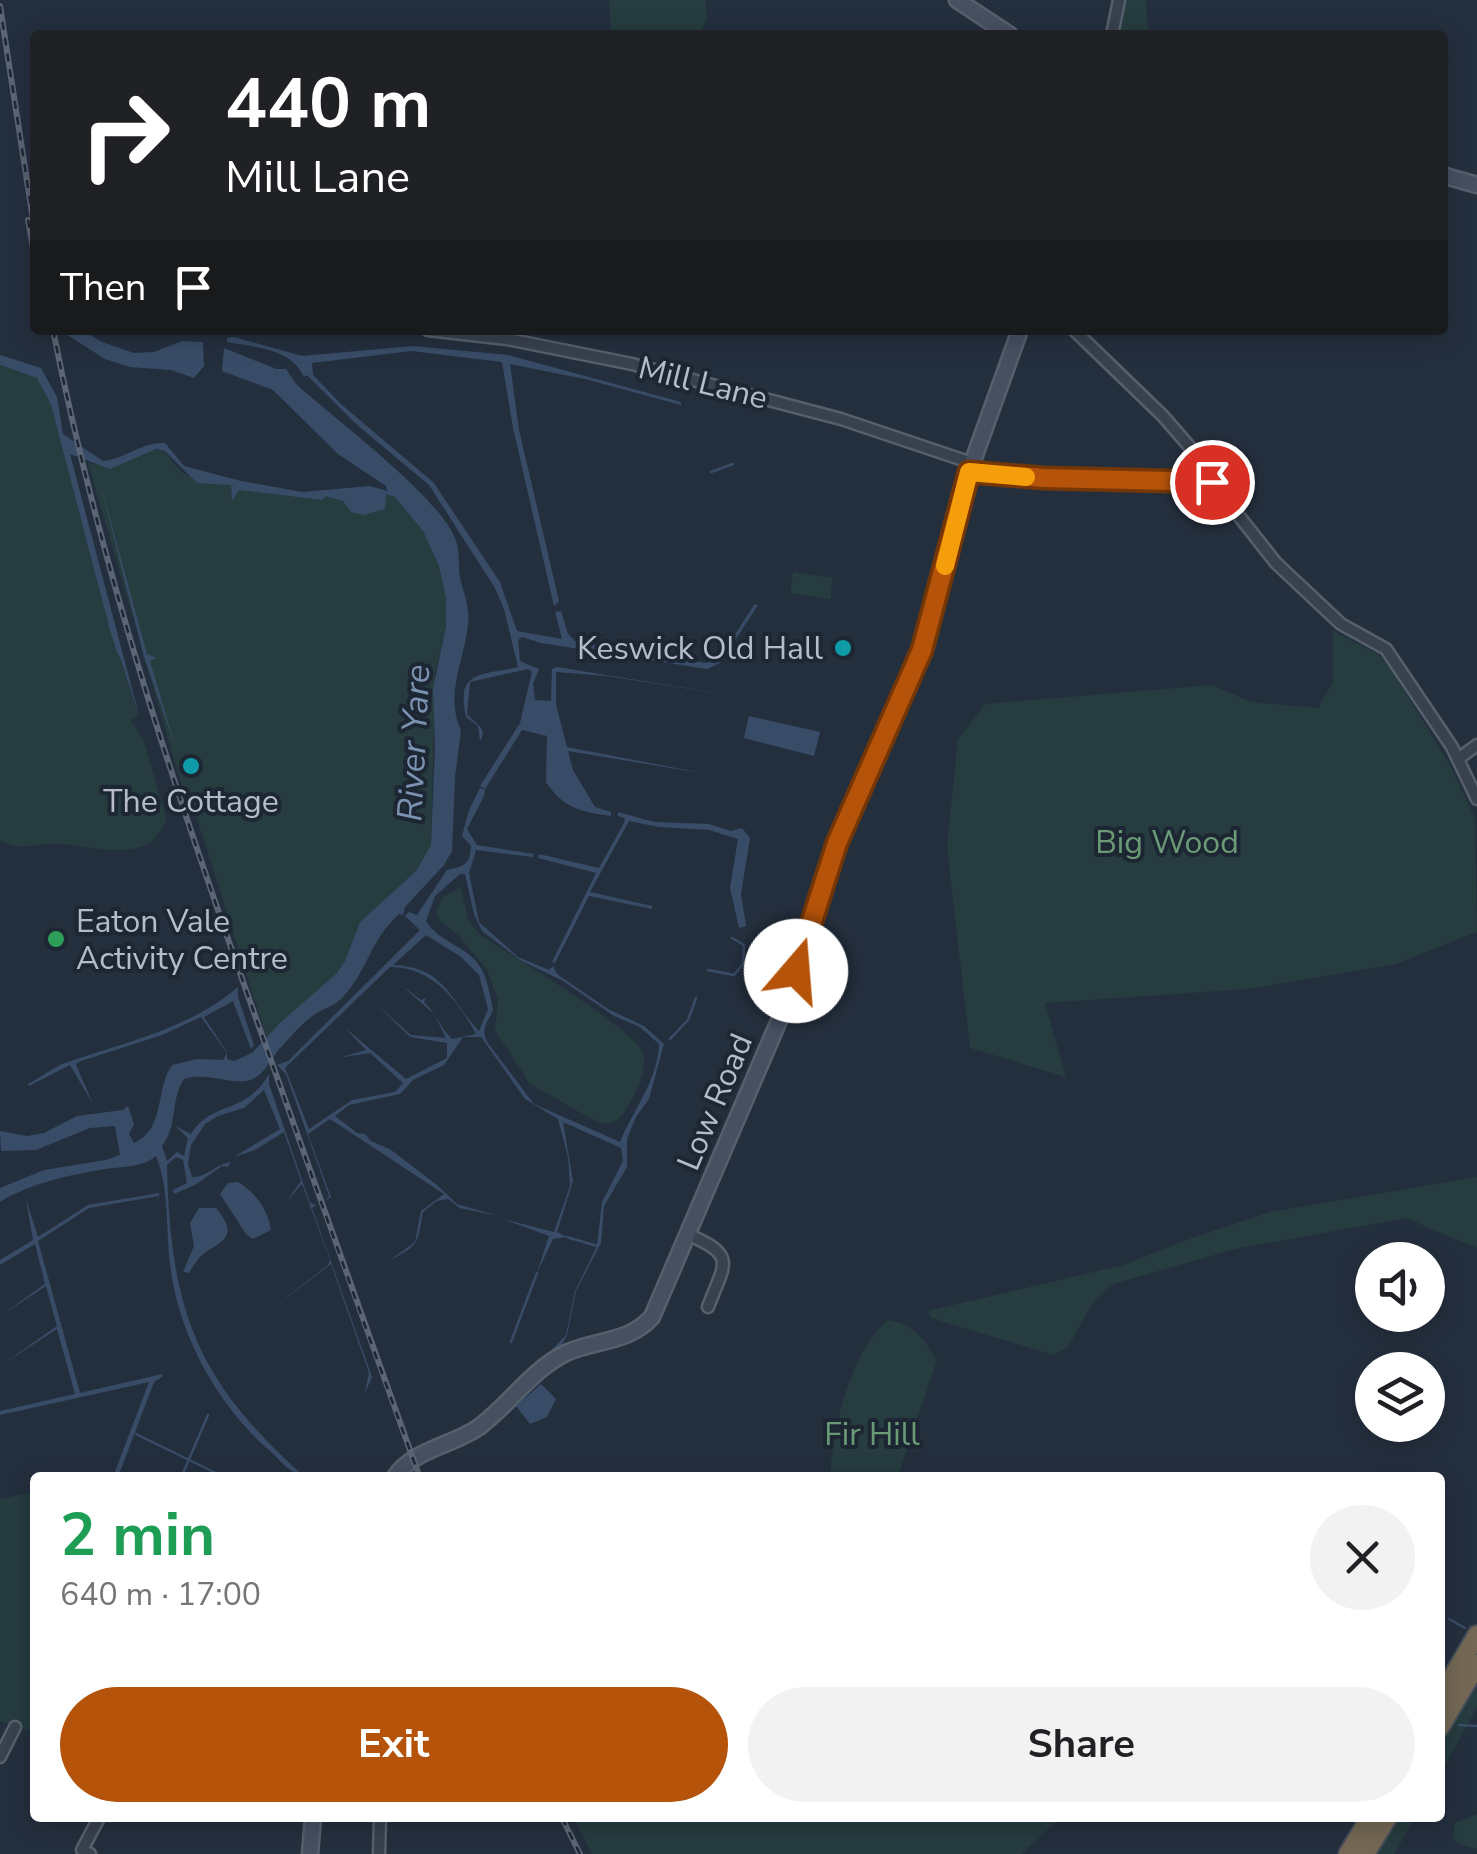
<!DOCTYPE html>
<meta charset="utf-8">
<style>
body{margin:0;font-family:"Nunito Sans",sans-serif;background:#f2f2f2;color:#202124;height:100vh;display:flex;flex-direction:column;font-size:38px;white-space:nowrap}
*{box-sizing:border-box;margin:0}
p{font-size:32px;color:#757577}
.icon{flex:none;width:55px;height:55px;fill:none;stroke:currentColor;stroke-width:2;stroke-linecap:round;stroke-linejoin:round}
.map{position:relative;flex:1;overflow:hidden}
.drawer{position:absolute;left:30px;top:1472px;width:1415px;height:350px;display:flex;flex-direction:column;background:#fff;border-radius:10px;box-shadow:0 5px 25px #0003}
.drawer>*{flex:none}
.top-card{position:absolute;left:30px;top:30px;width:1418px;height:305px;border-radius:10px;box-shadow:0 5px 25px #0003;background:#202124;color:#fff;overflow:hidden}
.buttons{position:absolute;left:1355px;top:1242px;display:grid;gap:20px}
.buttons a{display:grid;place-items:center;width:90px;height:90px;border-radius:50%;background:#fff;box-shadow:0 5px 25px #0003;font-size:50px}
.pin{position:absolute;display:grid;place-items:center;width:85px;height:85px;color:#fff;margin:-42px;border:5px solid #fff;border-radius:50%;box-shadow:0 2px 10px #0007}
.me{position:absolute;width:110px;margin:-55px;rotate:18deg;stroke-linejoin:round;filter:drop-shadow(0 0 8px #0008)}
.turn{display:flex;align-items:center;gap:35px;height:210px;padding:0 30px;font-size:45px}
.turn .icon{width:130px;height:130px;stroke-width:2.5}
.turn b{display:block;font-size:70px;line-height:85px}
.then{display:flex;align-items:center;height:95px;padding:0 30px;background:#0003;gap:20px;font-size:38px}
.round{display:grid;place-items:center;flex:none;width:105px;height:105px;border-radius:52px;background:#f2f2f2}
.summary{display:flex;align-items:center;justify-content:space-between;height:170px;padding:0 30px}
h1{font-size:60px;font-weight:700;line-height:75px;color:#1e9e55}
.button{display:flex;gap:20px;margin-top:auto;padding:20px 30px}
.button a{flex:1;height:115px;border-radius:60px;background:#b45309;color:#fff;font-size:40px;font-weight:700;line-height:115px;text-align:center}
.button a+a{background:#f2f2f2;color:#202124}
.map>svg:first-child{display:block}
.green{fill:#263c3f}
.water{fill:#394c67;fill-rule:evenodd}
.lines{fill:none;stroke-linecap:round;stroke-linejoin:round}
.stream{stroke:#394c67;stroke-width:2.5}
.street-casing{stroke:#565f6c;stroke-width:15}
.secondary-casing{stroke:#565f6c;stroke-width:19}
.highway-casing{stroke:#434c59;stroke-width:22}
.street{stroke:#38414e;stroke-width:10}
.secondary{stroke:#465061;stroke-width:14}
.highway{stroke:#746855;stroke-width:18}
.rail-casing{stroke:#5a6575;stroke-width:6}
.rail{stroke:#1d2633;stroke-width:2.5;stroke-dasharray:8;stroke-linecap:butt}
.route-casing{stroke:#753606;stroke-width:25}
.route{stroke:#b45309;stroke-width:18}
.slow{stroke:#f59e0b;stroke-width:18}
.culture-dot{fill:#0f9aa8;stroke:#1d2633;stroke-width:4}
.leisure-dot{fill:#2e9e5b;stroke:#1d2633;stroke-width:4}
.labels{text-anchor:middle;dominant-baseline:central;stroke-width:8;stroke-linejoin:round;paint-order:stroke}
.street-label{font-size:32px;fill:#b4bcc9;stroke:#1d2633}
.poi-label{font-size:32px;fill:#b4bcc9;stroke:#1d2633;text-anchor:end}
.park-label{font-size:32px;fill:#6b9a76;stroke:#1d2633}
.water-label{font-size:35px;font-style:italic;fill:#7c92b1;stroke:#1d2633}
</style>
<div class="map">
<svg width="1477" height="1854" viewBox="0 0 1477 1854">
<rect width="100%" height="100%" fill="#242f3e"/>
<path class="green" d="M 609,0 L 705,0 L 707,20 L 698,35 L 611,35 Z
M 1126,0 L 1146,0 L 1148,35 L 1118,35 Z
M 0,365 L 37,378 L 51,405 L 106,615 L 139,715 L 130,720 L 143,738 L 167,821 C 163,826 158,836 153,840 C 128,859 88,846 61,844 C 37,842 23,853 0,840 Z
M 156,449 C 170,453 171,463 181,471 C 194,481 215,484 231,484 L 232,501 L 239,490 L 322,500 L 325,496 C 334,497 342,498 347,506 L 388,494 L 395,497 L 423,531 L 439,566 L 446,598 L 446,626 L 435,674 L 431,845 L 416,871 L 360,922 L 345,961 L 336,974 L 267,1038 L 194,809 L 187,804 L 88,463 C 123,470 127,454 156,449 Z
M 793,572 L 833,578 L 830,599 L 790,593 Z
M 1333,631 L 1378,654 L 1389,666 L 1450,765 L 1475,818 L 1477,932 L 1396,964 L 1248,989 L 1045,1003 L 1066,1077 L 970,1048 L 947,847 L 958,739 L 985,704 L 1212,685 L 1251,702 L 1318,708 L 1333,681 Z
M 461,887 L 468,920 L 480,935 C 508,953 632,1028 642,1051 C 649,1067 636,1093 627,1108 C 619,1121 612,1126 597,1122 L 530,1084 L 495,1030 L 498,998 L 487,970 L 459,936 L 439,920 L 436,912 L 442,898 Z
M 1477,1177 L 1477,1248 L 1406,1218 L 1235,1249 L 1113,1284 L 1093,1302 L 1068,1347 L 1054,1355 L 931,1318 L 928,1311 L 1123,1265 L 1192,1238 L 1270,1212 Z
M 887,1320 C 914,1324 923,1338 937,1360 L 899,1473 L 894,1477 L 830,1477 C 834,1423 848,1359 887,1320 Z
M 35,1492 L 35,1732 L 0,1721 L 0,1499 Z
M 1477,1682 L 1477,1707 L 1440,1775 L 1440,1744 Z
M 1477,1814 L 1477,1849 L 1459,1844 L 1453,1837 L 1455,1823 Z
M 573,1818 L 1060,1818 L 1022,1854 L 592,1854 Z
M 1396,1818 L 1415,1818 L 1394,1854 L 1376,1854 Z"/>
<path class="water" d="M 52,330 L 82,330 L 102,342 L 134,353 L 154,352 L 182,341 L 203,342 L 204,366 L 194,378 L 171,370 L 130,367 L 105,359 L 69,336 Z
M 234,337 L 302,356 L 413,346 L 508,355 L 681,402 L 681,405 L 585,379 L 510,364 L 519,430 L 559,601 L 554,606 L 513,428 L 502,362 L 411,351 L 312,363 L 313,375 L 341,404 L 434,483 L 500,582 L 517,631 L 562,639 L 555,612 L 561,611 L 568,634 L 576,642 L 706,663 L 720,658 L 754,605 L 758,605 L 720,663 L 707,669 L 541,643 L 522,637 L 518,640 L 520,661 L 539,669 L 533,684 L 535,700 L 551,701 L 552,669 L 557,667 L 741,697 L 607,676 L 556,672 L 556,705 L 567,747 L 707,774 L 568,751 L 573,770 L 595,807 L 611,812 L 611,816 C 581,812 563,808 546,782 L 547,736 L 522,730 L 485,789 L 480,786 L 520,723 L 532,672 L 528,669 L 470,682 L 467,714 C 475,724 489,728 480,741 L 478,726 L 466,717 C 455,669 483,676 518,667 L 504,609 L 495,588 L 429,485 L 356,424 L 307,375 L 304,377 C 292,349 255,347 227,342 L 227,338 Z
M 224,348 L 276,369 L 286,369 L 296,384 C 332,417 443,499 456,541 C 460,553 458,566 460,578 C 464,594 470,607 468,624 C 465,659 444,694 461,730 L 455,777 L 452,851 L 444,865 L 405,907 L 403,915 L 399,914 C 370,940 368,970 343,997 C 335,1006 326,1007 317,1013 C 304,1021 293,1034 283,1045 C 273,1054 267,1072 253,1079 C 235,1087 209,1071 184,1079 C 170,1100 178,1126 162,1146 L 167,1161 L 177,1152 L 184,1156 L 188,1138 L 175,1126 L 191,1134 C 212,1100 245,1116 269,1074 L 269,1084 L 310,1203 L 316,1205 L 312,1208 L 372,1377 L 365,1393 L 369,1373 L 331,1264 L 269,1311 L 328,1265 L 330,1260 L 302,1184 L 286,1202 L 301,1181 L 284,1132 L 255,1150 L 234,1157 L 280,1129 L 264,1090 L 244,1108 L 218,1116 L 205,1124 L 191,1145 L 188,1164 L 192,1177 C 206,1178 216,1164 231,1162 L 228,1167 L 222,1166 L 195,1185 L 174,1194 L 173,1190 L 187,1183 L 183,1160 L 176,1157 L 167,1165 C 170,1309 196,1381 305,1477 C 290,1474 280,1460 269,1450 C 217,1405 177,1332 170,1263 C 166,1229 169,1187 156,1156 C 141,1168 125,1166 105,1169 C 70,1175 30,1183 0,1202 L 0,1188 L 44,1170 L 106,1160 L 120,1155 L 115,1126 L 90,1128 L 36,1150 L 1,1151 L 0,1131 L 27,1136 L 44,1133 L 77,1116 L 123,1110 L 128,1106 L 134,1124 L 129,1134 L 134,1143 C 166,1129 155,1088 172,1065 L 197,1059 L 223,1060 L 227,1053 L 201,1017 L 162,1035 L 78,1062 L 76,1065 L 93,1104 L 70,1065 L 29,1086 L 28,1084 C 41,1078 54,1066 68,1062 C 126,1042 191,1028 238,987 L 238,997 L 254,1045 L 251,1049 L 233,1001 L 204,1017 L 227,1052 L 227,1059 L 234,1061 L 252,1053 L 281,1022 L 336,974 L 345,961 L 360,922 L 416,871 L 431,845 L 435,746 L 433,689 L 446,626 L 446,598 L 439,566 L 423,531 L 395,497 L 386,494 L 385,509 L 364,515 L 351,512 L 343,501 L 326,496 L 322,500 L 239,490 L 232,501 L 231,485 L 197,483 L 165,451 L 156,449 L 110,469 L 70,454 L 139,715 L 106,615 L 51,405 L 37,378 L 0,365 L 0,355 L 41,368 L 57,397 L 63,434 L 103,461 C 125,459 141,442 165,443 L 184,466 L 241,481 L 302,492 L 370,486 L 387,491 L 386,486 L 338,454 L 273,390 L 222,371 Z
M 98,475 L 147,654 L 157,658 L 150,661 L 175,746 L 144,657 Z
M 749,716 L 820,732 L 814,756 L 744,738 Z
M 480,788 L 485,790 L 484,796 L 467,829 L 477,845 L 534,854 L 533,857 L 476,850 L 469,873 L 479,922 L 518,957 L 549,970 L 553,966 L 557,974 L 608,1009 L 644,1026 L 664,1044 L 649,1099 L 636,1117 L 627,1139 L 627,1167 L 604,1206 L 601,1243 L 576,1291 L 567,1335 L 561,1346 L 546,1355 L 523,1383 L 517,1380 L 526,1377 L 566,1335 L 575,1291 L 597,1246 L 602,1202 L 623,1161 L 621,1148 L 563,1122 L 573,1181 L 557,1232 L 567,1237 L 553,1239 L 537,1273 L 549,1236 L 503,1219 L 554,1232 L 570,1186 L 568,1157 L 558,1119 L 525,1099 L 481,1037 L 463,1037 L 444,1065 L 413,1080 L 400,1094 L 349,1105 L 335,1116 L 357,1133 L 365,1134 L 371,1141 L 391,1150 L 437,1185 L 457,1204 L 498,1216 L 460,1208 L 448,1199 L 437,1201 L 423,1212 C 417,1242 421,1245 390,1260 L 415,1242 L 421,1211 L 444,1194 L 330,1119 L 308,1134 L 331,1197 L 326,1201 L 329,1196 L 286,1074 L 277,1065 L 288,1061 L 420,930 L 405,916 L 409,912 L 417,915 L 447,870 C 464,866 470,865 471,846 L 462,836 L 469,810 ZM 460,874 L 465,874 L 474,914 L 482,931 L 520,960 L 563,981 L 614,1016 L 640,1027 L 659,1044 C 658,1080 633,1110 620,1142 L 534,1104 L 487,1042 C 480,1028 488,1022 493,1010 C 490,997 488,981 482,970 C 471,947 439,943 426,921 L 435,896 ZM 426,935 L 461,957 L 479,975 L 488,1009 L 479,1031 C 449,999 445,967 393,965 ZM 390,967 C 432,967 457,999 476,1034 L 452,1039 C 440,1028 437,1014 424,1002 L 426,998 L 421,1000 L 401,985 L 434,1014 L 446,1038 L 411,1035 L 376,1004 L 410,1037 L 447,1043 L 447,1058 L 406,1079 L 344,1027 L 366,1050 L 342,1057 L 370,1053 L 403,1083 L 395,1092 L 352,1100 L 309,1129 L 285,1068 Z
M 618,812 L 654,822 L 709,824 L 731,831 L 742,828 L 750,838 L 741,894 L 746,926 L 739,928 L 730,888 L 738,839 L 709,830 L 659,827 L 629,821 L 590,892 L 652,906 L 652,909 L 589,896 L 555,963 L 552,962 L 596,873 L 538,858 L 539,854 L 599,868 L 624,823 L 625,818 L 618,816 Z
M 238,1182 C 256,1193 268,1210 271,1230 L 253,1239 L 246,1234 L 220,1194 L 228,1183 Z
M 159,1193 L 159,1196 L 89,1208 L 38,1241 L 80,1393 L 162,1374 L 162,1377 L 154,1382 L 118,1477 L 113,1477 L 149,1382 L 0,1415 L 0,1411 L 75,1394 L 57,1329 L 0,1366 L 57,1326 L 46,1286 L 0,1316 L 45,1284 L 35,1244 L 0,1265 L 0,1260 L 33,1240 L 26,1199 L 38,1237 L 88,1205 Z
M 199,1208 L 216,1208 C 244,1241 214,1242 199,1258 C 195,1263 192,1268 189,1273 L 183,1272 L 194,1246 L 190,1223 Z
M 541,1384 L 556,1399 L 547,1417 L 530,1424 L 516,1406 Z"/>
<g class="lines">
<path class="stream" d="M 711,472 L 733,464
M 109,623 L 119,654
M 708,970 L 734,975 L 743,964 L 744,945 L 732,938
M 670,1039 L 688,1020 L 696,998
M 567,1237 L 597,1246
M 511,1342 L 537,1273
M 136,1434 L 226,1478
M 181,1478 L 208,1415
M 1449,1619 L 1465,1628
M 1459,1725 L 1477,1726"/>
<defs>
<path id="street" d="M 1112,35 L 1119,0
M 428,330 L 507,339 L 632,364 L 841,419 L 972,463
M 1074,330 L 1163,416 L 1189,446 L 1212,482 L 1276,563 L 1341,624 L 1386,649 L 1452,747 L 1477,799
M 969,472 L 1044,478 L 1212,482
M 1458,759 L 1477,745
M 689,1235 C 738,1256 724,1264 708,1307
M 0,1757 L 15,1727
M 90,1854 L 82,1850 L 99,1818
M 379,1854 L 380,1818"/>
<path id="secondary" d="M 957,0 L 1010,35
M 1442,175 L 1477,185
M 394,1478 C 413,1449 452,1446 479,1427 C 510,1404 533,1368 568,1352 C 599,1339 628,1343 652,1317 L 784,1009 L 837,843 L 922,651 L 969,472 L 1020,330
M 310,1854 L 313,1818"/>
<path id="highway" d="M 1440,1698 L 1477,1635
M 1440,1727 L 1477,1664
M 1348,1854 L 1370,1818
M 1365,1854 L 1387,1818"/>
</defs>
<use href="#street" class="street-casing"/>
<use href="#secondary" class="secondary-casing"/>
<use href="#highway" class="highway-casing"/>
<use href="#street" class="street"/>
<use href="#secondary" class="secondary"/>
<use href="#highway" class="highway"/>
<defs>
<path id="rail" d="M 0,6 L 35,233
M 28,220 L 35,259
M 53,330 C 101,572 179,803 262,1035 C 314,1182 366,1330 420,1478
M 562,1818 L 580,1854"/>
</defs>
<use href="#rail" class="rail-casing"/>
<use href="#rail" class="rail"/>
</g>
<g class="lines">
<defs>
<path id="route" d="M 796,971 L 837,843 L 922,650 L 969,472 L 1044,478 L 1212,482"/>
</defs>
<use href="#route" class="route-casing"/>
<use href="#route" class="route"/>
<path class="slow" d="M 945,566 L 969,472 L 1026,477"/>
</g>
<g class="culture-dot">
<circle cx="843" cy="648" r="10"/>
<circle cx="191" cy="766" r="10"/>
</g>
<circle class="leisure-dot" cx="56" cy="939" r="10"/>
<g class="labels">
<g class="street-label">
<text transform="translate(703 383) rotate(14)">Mill Lane</text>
<text transform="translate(715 1102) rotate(-67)">Low Road</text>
</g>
<g class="poi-label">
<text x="823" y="648">Keswick Old Hall</text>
<text x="191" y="801" text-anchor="middle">The Cottage</text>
<text x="76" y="921" text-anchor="start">Eaton Vale<tspan x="76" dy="37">Activity Centre</tspan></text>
</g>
<g class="park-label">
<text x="1167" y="842">Big Wood</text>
<text x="872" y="1434">Fir Hill</text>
</g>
<g class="water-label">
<text transform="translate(414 743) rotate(-87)">River Yare</text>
</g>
</g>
</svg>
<div class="buttons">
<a><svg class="icon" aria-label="sound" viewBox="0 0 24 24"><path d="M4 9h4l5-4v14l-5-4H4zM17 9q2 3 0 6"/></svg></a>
<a><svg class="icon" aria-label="layers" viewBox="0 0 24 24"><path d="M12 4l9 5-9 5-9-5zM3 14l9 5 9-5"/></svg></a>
</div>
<div class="pin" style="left:1212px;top:482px;background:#d93025"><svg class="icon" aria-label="arrive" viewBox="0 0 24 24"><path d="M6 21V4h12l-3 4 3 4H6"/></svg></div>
<svg class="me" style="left:796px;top:971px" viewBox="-20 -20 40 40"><circle r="19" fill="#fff"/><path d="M0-13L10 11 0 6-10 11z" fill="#b45309"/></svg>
<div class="top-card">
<div class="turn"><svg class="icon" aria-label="right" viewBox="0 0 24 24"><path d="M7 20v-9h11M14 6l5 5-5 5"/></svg><div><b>440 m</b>Mill Lane</div></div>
<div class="then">Then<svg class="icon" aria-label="arrive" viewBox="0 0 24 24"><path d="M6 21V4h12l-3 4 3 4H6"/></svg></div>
</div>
<section class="drawer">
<div class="summary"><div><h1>2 min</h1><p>640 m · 17:00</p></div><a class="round"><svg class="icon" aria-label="close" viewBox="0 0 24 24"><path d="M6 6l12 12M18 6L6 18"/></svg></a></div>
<div class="button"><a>Exit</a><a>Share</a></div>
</section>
</div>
